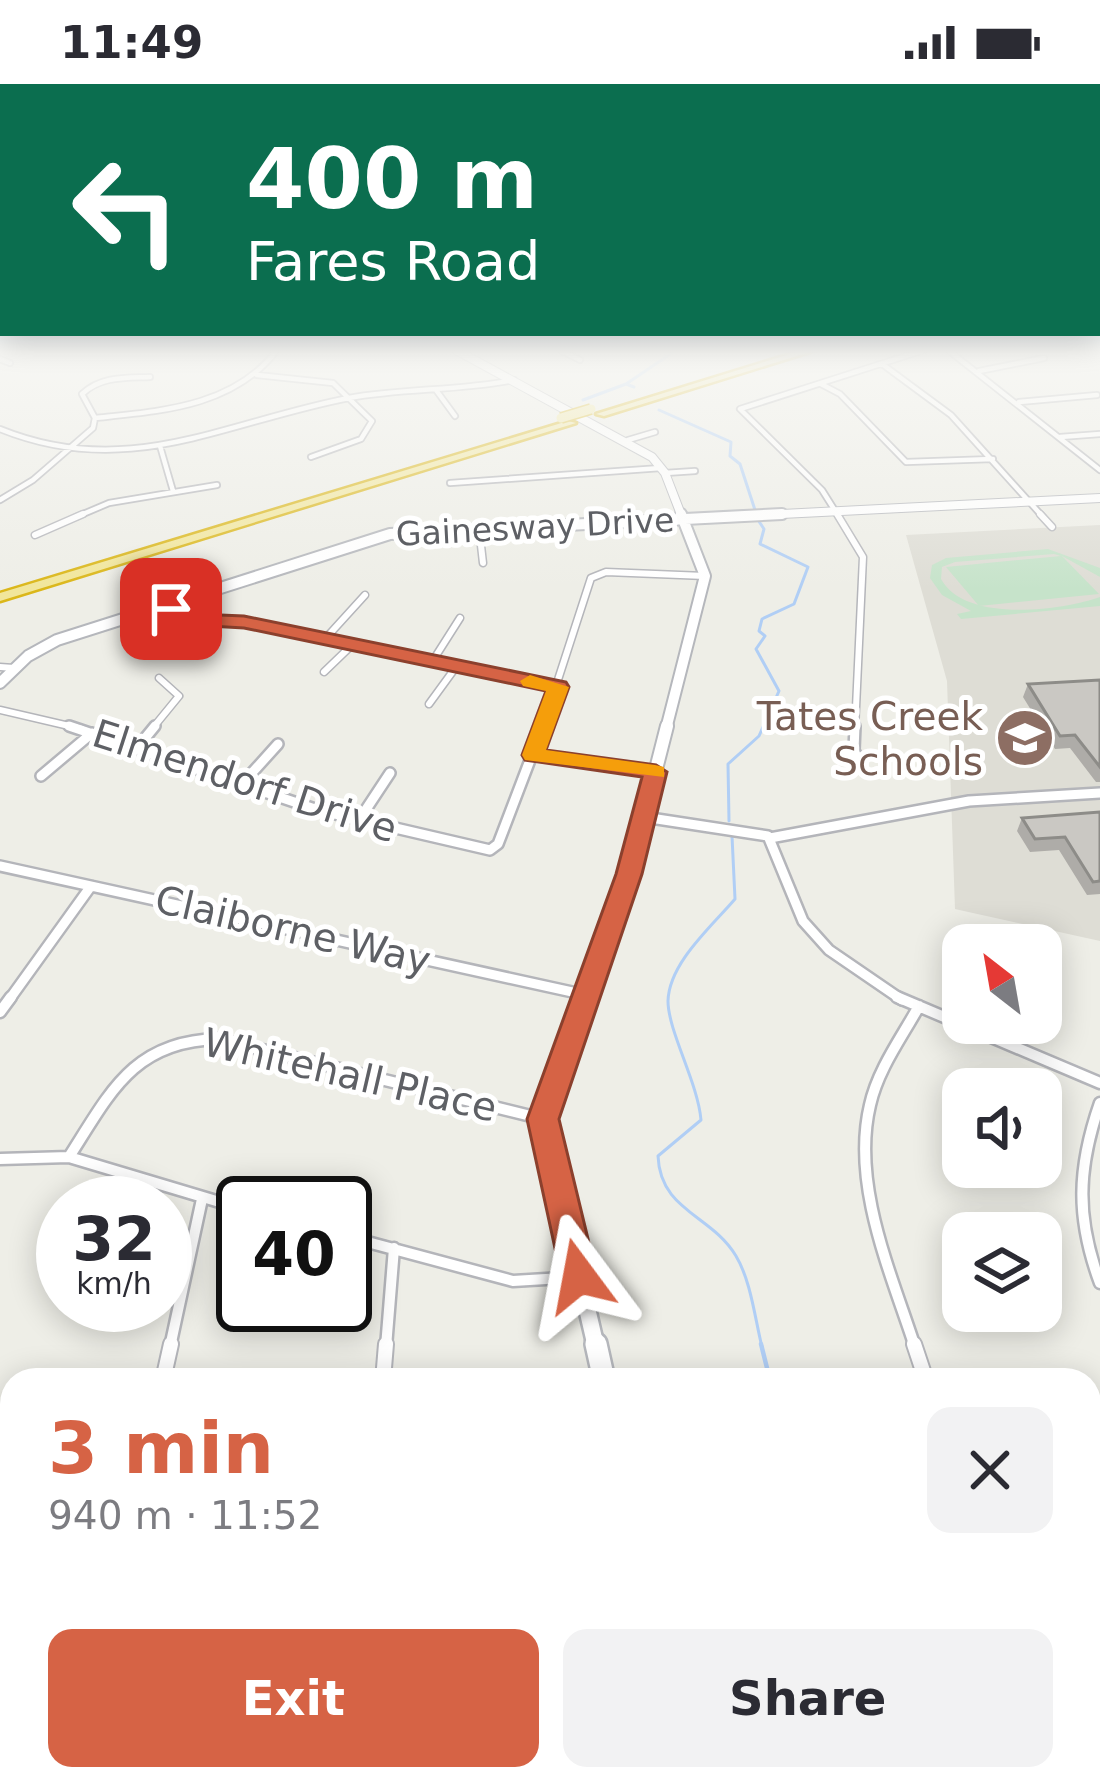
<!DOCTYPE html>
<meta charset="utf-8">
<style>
body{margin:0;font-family:"DejaVu Sans",sans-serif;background:#f2f2f3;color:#2b2b33;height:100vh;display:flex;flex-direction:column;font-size:45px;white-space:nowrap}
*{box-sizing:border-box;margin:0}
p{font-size:39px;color:#7c7c81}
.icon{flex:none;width:66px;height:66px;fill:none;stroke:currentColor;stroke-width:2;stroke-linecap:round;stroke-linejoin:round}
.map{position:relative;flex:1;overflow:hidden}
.details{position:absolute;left:0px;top:1284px;width:1101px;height:423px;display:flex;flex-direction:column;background:#fff;border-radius:36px 36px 0 0;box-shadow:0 6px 30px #0003}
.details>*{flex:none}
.top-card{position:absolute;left:0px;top:0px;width:1101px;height:252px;box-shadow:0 6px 30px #0003;background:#0b6e4f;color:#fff;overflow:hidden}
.needle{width:78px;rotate:329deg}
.tools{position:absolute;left:942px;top:840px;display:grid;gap:24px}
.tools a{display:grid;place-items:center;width:120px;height:120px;border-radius:24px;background:#fff;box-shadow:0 6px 30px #0003;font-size:60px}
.speed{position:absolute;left:36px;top:1092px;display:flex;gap:24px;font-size:60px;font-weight:700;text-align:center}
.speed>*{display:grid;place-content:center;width:156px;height:156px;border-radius:50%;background:#fff;box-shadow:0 6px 30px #0003;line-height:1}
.speed small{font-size:30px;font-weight:400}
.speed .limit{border:6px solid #111;border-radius:18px;background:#fff;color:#111}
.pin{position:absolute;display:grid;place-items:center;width:102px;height:102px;color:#fff;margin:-51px;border-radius:24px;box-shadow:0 6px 18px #0006}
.me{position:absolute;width:132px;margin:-66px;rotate:347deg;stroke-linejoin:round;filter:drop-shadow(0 0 9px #0008)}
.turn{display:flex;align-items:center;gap:42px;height:252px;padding:0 48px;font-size:54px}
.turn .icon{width:156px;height:156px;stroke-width:2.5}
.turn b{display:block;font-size:84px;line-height:102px}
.round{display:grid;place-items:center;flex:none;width:126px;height:126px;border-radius:24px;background:#f2f2f3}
.overview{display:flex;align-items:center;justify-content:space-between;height:204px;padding:0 48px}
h1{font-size:72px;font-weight:700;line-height:90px;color:#d66345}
.cta{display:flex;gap:24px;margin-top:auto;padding:24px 48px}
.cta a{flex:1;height:138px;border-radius:24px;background:#d66345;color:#fff;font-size:48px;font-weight:700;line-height:138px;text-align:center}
.cta a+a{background:#f2f2f3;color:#2b2b33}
.status{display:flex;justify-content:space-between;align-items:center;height:84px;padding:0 60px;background:#fff;direction:ltr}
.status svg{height:33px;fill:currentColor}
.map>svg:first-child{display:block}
.education{fill:#deddd5}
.green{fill:#c6e3ca}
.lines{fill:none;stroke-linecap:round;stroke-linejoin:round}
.stream-far1{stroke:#b0cef5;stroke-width:3}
.stream{stroke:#b0cef5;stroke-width:4.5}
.street-far4-casing{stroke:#b4b5ba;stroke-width:8}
.street-far3-casing{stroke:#b4b5ba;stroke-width:9}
.street-far2-casing{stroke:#b4b5ba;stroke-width:14}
.street-far1-casing{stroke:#b4b5ba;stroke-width:15}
.street-casing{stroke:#b4b5ba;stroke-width:18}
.secondary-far4-casing{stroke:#b5b7bc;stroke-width:10}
.secondary-far3-casing{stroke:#b5b7bc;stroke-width:14}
.secondary-far2-casing{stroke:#b5b7bc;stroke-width:16}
.secondary-far1-casing{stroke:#b5b7bc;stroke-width:21}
.secondary-casing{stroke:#b5b7bc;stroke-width:26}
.highway-casing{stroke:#dbb71a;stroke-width:5}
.street-far4{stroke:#fff;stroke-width:4.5}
.street-far3{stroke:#fff;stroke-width:6}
.street-far2{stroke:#fff;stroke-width:9}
.street-far1{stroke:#fff;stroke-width:10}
.street{stroke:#fff;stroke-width:14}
.secondary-far4{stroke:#fff;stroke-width:8}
.secondary-far3{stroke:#fff;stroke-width:10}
.secondary-far2{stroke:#fff;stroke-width:12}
.secondary-far1{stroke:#fff;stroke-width:16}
.secondary{stroke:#fff;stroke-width:21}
.highway{fill:#f1e69b;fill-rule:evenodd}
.highway-bridge-casing{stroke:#dbb71a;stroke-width:12;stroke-linecap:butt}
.highway-bridge{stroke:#f1e69b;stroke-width:9}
.wall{fill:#aeaca8}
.building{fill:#cac8c3;stroke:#8d8c88;stroke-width:3}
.route{fill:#d66345;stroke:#8b402d;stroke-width:3}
.slow{fill:#f59e0b}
.labels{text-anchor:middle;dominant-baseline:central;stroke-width:10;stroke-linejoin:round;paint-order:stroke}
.far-street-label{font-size:33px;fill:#5e6065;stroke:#fff}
.education-label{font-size:39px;fill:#785e54;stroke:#fff;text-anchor:end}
.street-label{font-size:39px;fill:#5e6065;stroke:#fff}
</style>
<div class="status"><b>11:49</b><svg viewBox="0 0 49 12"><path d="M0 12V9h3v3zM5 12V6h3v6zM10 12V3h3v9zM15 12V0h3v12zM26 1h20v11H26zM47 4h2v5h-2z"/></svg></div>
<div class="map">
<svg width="1100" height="1705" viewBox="0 0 1100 1705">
<rect width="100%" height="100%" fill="#eeeee7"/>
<path class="education" d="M 1100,441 L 1100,857 L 955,825 L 947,597 L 906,451 Z"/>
<path class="green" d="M 1048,465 L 1100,484 L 1100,493 L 1062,472 L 1099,510 L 979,522 L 946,483 L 1061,472 L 1054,470 L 955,478 L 942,483 L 941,495 C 965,539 1060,527 1100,513 L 1100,522 L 961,535 L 957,530 L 971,527 L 942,511 L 930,494 L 932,481 L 946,474 Z"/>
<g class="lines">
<path class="stream-far1" d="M 634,303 L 626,300 L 672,269 L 667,266
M 583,316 L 626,300
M 659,326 L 731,358 L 730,372 L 740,380 L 755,426
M 729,737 L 728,680 L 759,652 L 779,607 L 756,565 L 765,552 L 759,547 L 762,535 L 794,520 L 808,483 L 760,460 L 764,445 L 758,436
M 732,752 L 735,815 C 712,842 669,879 668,917 C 668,947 698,999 701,1036 L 658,1072 C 660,1127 712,1131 736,1172 C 751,1197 755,1235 762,1263"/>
<path class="stream" d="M 761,1260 L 770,1296
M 879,1695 L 880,1705"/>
<defs>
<path id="street-far4" d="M 560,266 L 580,276
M 948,266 L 1100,386
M 0,275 L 10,279
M 882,280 L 951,331 L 1043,433
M 979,287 L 1044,274
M 257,291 L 333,299 L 372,337 L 361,355 L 311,373
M 821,300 L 840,310 L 906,378 L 993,375
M 436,306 L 455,332
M 1019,318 L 1097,311
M 95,334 C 161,327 234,323 277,266
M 0,345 C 128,397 224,338 349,314 C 404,304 460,307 514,296
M 1060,353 L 1100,350
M 628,356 L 655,348
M 160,362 L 173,407
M 665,389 L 695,387
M 450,399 L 661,384
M 0,416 L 33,396 L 93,344 L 95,334 L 82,310 C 101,292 125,294 150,293
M 76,433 L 109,419 L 217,401
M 839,433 L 822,406 L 740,325 L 924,266"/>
<path id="street-far3" d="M 837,430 L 863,473 L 855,645
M 1040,430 L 1052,443
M 479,444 L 483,479
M 35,451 L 83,430
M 167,521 L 192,536 L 244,538 L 558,603
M 325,555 L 365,511
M 432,578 L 460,534
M 0,583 L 14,584
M 324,588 L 351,562
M 429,620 L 456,583
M 0,626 L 82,645
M 152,645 L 179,612 L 159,594
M 542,645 L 591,494 L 606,488 L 705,492"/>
<path id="street-far2" d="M 69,642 L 318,726 L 490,766 L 498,760 L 543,642
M 855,642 L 854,666 L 861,683
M 137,664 L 155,642
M 533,671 L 656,688
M 41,692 L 92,649
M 241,701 L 278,660
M 644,733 L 768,752 L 803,837 L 829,866 L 902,916
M 359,736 L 390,689
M 770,754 L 969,717 L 1100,709
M 0,782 L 586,911
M 9,916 L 91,802"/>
<path id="street-far1" d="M 897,913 L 1100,999
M 0,928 L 11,913
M 1100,1019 C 1077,1085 1076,1134 1100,1199
M 69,1073 C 110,1009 133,957 218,955 L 543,1035
M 0,1075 L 69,1073 L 243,1125
M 345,1152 L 513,1197 L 579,1193
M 170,1263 L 202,1115
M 386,1263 L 394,1164
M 915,1263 C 891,1189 851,1100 870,1021 C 878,985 902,953 919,922"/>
<path id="street" d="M 914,1260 L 926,1296
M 163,1296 L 171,1260
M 383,1296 L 386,1260
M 1041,1695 L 1043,1705
M 72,1705 L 74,1695
M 348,1705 L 349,1695"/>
<path id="secondary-far4" d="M 456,266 L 652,373 L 665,389 L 682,433
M 722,433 L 1100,414"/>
<path id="secondary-far3" d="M 0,599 L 28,572 L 57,556 L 390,450 L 782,430
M 666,645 L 705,492 L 681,430"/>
<path id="secondary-far2" d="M 585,916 L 629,791 L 667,642"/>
<path id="secondary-far1" d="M 586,913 L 543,1035 L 596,1263"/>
<path id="secondary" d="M 596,1260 L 604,1296
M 668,1695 L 669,1705"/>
<path id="highway" d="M 803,266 L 816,266 L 604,332 L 596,330 Z
M 568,337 L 576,339 L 0,517 L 0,509 Z"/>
</defs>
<use href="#street-far4" class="street-far4-casing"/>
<use href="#street-far3" class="street-far3-casing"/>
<use href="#street-far2" class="street-far2-casing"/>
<use href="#street-far1" class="street-far1-casing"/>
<use href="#street" class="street-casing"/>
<use href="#secondary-far4" class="secondary-far4-casing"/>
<use href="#secondary-far3" class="secondary-far3-casing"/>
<use href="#secondary-far2" class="secondary-far2-casing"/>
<use href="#secondary-far1" class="secondary-far1-casing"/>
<use href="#secondary" class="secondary-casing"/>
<use href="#highway" class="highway-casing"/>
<use href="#street-far4" class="street-far4"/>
<use href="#street-far3" class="street-far3"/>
<use href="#street-far2" class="street-far2"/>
<use href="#street-far1" class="street-far1"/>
<use href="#street" class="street"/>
<use href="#secondary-far4" class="secondary-far4"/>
<use href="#secondary-far3" class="secondary-far3"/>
<use href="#secondary-far2" class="secondary-far2"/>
<use href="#secondary-far1" class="secondary-far1"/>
<use href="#secondary" class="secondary"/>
<use href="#highway" class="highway"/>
<defs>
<path id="highway-bridge" d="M 561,334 L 591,325"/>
</defs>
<use href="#highway-bridge" class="highway-bridge-casing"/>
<use href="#highway-bridge" class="highway-bridge"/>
</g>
<path class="wall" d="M 1100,596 L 1100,698 L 1096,698 L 1070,664 L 1055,665 L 1023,613 L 1028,600 Z
M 1100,728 L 1100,810 L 1087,811 L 1059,766 L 1030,768 L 1017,747 L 1022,734 Z"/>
<path class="building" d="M 1100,596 L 1100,683 L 1075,651 L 1060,652 L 1028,600 Z
M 1100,728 L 1100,797 L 1093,798 L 1065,753 L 1035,755 L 1022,734 Z"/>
<linearGradient id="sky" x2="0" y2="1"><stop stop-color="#91beed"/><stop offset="0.53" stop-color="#f7f7f4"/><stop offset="1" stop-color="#f7f7f4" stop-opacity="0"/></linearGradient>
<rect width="1100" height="505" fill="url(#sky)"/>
<path class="route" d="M 171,519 L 196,530 L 244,532 L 566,598 L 569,603 L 546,666 L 656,681 L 667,688 L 642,790 L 559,1035 L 597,1192 L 591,1204 L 579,1209 L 567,1204 L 561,1192 L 527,1035 L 616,790 L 642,693 L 525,676 L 522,671 L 546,607 L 244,544 L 192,541 L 164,529 L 164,521 Z"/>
<path class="slow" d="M 530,591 L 569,603 L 546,666 L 655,681 L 664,683 L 664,693 L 525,676 L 522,671 L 546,607 L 523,602 L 520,597 Z"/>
<defs>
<symbol id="school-disc" viewBox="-11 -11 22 22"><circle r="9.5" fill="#8d6e63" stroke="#fff"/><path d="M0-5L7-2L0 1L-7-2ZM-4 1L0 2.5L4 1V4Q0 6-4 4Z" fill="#fff"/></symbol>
</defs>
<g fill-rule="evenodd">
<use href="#school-disc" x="992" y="621" width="66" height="66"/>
</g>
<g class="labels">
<g class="far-street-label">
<text transform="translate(535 443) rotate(-3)">Gainesway Drive</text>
</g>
<g class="education-label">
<text x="983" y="632">Tates Creek<tspan x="983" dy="45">Schools</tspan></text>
</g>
<g class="street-label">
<text transform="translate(245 697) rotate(18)">Elmendorf Drive</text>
<text transform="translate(293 846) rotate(13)">Claiborne Way</text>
<text transform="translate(350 991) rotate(13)">Whitehall Place</text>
</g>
</g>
</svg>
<div class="tools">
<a><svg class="needle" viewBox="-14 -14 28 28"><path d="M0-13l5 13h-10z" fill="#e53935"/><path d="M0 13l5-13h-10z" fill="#7c7c81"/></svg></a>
<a><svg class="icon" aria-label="sound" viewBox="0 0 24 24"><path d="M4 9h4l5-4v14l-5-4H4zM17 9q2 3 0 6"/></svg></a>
<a><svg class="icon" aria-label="layers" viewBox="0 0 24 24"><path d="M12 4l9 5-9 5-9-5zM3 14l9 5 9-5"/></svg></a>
</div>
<div class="speed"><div>32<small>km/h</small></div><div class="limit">40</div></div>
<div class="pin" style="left:171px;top:525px;background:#d93025"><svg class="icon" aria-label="arrive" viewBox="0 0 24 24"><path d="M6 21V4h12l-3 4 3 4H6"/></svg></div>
<svg class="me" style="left:579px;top:1192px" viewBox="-20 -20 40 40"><path d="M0-17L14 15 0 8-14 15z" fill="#d66345" stroke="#fff" stroke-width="4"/></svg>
<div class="top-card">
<div class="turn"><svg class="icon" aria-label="left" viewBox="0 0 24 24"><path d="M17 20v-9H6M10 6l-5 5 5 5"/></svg><div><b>400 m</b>Fares Road</div></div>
</div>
<section class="details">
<div class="overview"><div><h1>3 min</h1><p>940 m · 11:52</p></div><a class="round"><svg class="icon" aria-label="close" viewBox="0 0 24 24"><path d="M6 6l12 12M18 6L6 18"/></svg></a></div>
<div class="cta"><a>Exit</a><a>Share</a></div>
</section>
</div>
